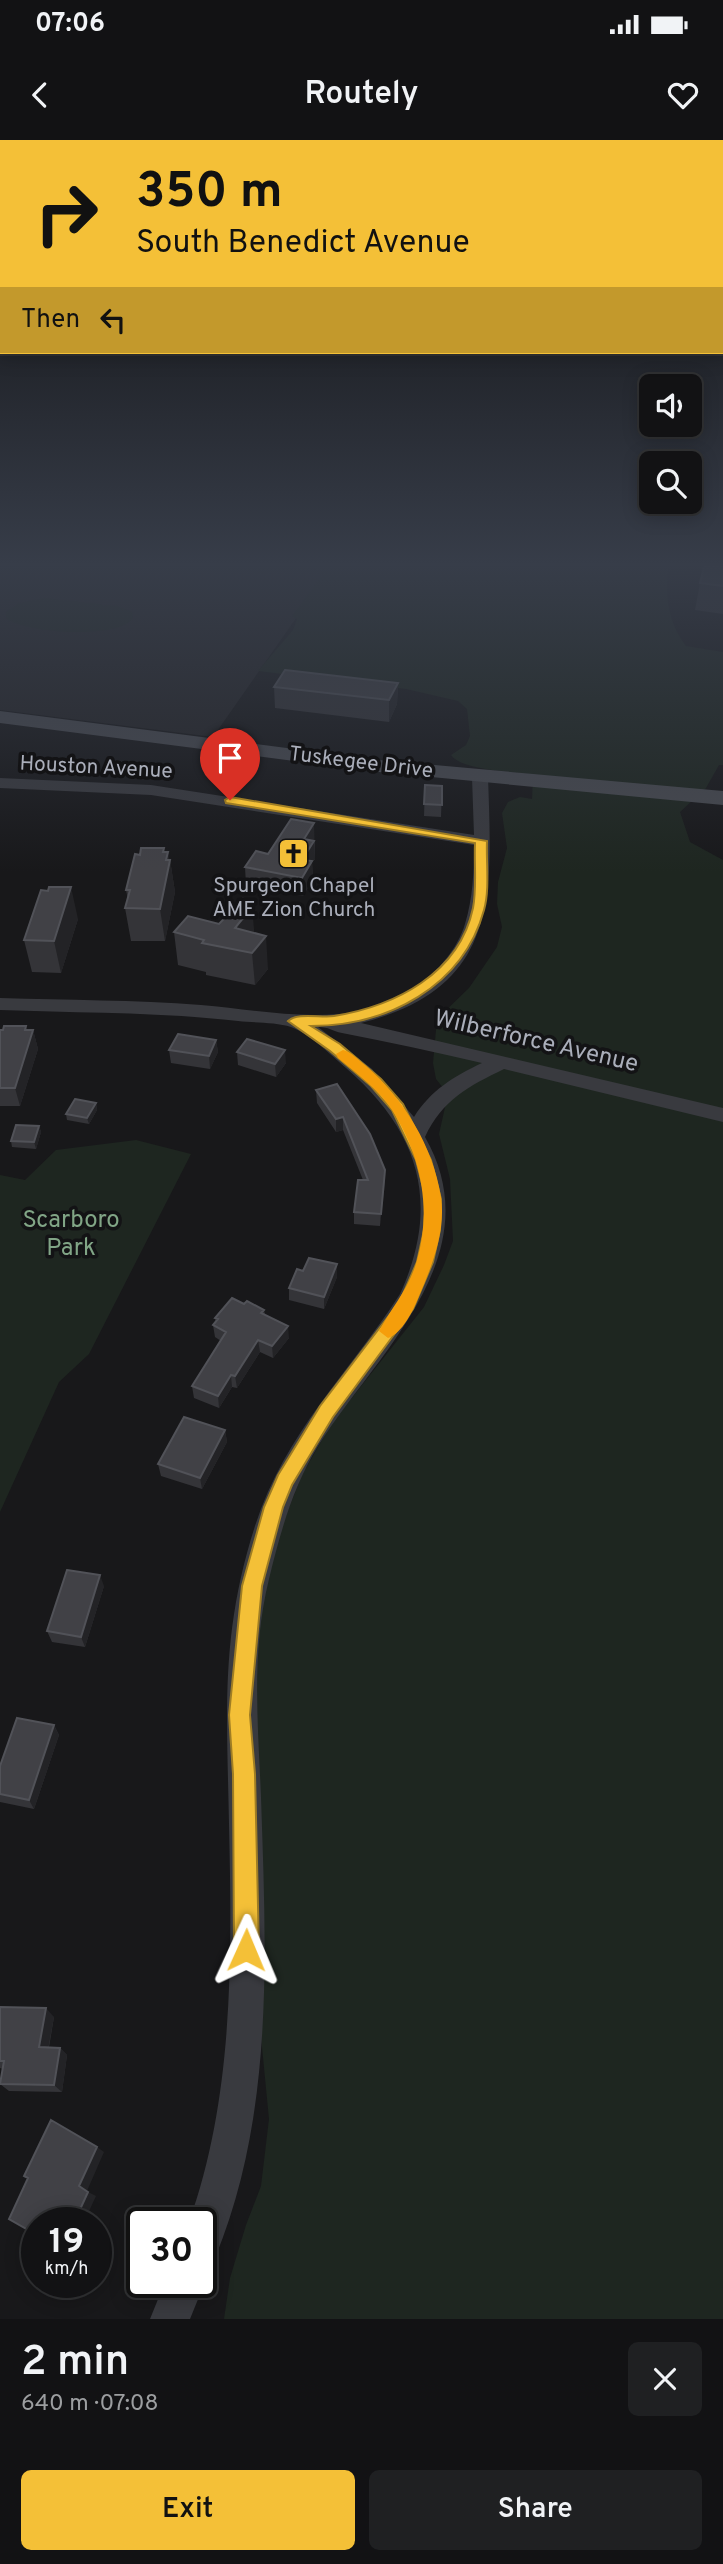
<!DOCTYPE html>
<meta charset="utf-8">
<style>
body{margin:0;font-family:Overpass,sans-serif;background:#1f2022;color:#f1f3f6;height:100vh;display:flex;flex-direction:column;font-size:26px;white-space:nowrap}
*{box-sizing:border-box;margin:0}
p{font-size:23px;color:#9c9ea0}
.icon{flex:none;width:38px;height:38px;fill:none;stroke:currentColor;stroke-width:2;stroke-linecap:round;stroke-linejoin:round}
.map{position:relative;height:2179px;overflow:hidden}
.sheet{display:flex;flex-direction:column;background:#121214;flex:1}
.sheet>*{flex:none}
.banner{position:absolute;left:0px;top:0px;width:724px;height:214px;box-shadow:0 4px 18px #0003,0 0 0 2px #313234;background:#f4c037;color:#111;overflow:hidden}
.tools{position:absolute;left:639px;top:234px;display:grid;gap:14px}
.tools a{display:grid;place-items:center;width:63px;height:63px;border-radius:10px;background:#121214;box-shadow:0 4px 18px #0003,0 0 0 2px #313234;font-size:35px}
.speed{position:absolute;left:21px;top:2067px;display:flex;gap:14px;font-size:35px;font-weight:700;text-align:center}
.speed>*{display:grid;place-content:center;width:91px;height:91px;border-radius:50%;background:#121214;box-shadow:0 4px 18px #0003,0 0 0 2px #313234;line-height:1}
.speed small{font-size:18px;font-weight:400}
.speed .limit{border:4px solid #111;border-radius:10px;background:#fff;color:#111}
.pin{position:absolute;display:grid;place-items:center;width:60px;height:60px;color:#fff;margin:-72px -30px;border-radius:50% 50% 50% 0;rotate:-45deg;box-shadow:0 0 7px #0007}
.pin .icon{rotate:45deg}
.me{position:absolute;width:77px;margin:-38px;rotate:1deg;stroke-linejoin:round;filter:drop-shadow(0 0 5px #0008)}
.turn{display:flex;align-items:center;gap:24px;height:147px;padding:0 21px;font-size:32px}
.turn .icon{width:91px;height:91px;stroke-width:2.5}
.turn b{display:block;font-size:49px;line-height:60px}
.then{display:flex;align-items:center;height:66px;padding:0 21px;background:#0003;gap:14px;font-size:26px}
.round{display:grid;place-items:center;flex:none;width:74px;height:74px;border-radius:10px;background:#1f2022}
.headline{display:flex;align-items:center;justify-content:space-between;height:119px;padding:0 21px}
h1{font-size:42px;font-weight:600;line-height:52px}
.action{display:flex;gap:14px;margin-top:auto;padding:14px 21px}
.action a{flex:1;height:80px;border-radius:10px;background:#f4c037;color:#111;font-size:28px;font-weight:600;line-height:80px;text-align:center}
.action a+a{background:#1f2022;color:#f1f3f6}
.status{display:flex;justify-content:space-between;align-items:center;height:49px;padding:0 35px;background:#121214;direction:ltr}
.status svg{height:19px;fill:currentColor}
header{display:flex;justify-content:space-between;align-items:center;height:91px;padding:0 21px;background:#121214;font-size:32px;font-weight:600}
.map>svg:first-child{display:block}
.built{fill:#242427}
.green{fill:#1e2620}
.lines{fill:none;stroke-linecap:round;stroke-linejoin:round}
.street{fill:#393a3f;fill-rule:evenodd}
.secondary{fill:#47494f;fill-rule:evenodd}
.wall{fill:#343438}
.shaded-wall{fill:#232326}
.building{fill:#414146;stroke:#515258;stroke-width:2}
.route{fill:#f4c037;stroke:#9f7d24;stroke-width:2}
.slow{fill:#f59e0b}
.labels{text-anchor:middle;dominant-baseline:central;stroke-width:7;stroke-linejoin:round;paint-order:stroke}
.far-street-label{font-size:21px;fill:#aaaeba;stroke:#131315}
.far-poi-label{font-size:21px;fill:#aaaeba;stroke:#131315}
.street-label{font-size:24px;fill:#aaaeba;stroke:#131315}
.park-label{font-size:24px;fill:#81a586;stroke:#131315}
</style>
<div class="status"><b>07:06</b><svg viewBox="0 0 49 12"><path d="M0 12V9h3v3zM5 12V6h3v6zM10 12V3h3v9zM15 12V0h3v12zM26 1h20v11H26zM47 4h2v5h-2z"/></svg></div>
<header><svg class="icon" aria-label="back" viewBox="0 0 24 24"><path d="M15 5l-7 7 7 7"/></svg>Routely<svg class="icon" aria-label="heart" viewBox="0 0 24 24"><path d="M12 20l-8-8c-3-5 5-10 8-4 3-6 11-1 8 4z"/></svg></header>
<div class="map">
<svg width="723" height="2179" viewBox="0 0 723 2179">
<rect width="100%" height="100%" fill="#18181a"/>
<path class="built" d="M 0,427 L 285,427 L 329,431 L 213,597 L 0,570 Z"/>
<path class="green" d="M 200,427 L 668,427 C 665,457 668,482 686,506 L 723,512 L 723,625 L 719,625 L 706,648 L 680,672 L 690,702 L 723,720 L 723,2179 L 224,2179 L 230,2138 L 246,2085 L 261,2046 L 269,1979 L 258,1866 L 255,1567 L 260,1466 L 281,1388 L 302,1335 L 331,1284 L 424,1167 L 444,1125 L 453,1101 L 450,1039 L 439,994 L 448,954 L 436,939 L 433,923 L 437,879 L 469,848 L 497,807 L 502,787 L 497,764 L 498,742 L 507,708 L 502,673 L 508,662 L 520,657 L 532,659 L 533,635 C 514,631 462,631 451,615 L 466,605 L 470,596 L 467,569 L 458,561 L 406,549 L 258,531 L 293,490 L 297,479 L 292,476 L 323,434 L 315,429 L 259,433 Z
M 45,458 L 117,466 L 132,472 L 133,478 C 118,500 24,493 6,478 L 6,472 L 19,463 Z
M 136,1000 L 191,1014 L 89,1214 L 59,1242 L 0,1372 L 0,1035 L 25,1040 L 56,1010 Z"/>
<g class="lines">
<path class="street" d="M 480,632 L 488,637 C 492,755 500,848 361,883 L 723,968 L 723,982 L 504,929 C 469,946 442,960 425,997 C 493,1116 375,1215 318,1306 C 293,1347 280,1393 269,1439 C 251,1512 258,1583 261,1657 C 266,1810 275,1973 215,2118 L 201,2124 L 201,2082 L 189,2082 C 234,1956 232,1817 229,1684 C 227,1573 220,1495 255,1386 C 286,1291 348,1235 400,1154 C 441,1064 420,992 346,928 C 331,915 310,894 291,887 C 276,882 254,883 238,881 C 159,872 79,873 0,870 L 0,858 C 67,860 135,860 201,865 C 247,869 292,878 339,874 C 390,871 450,834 465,784 C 473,758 474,731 474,705 L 151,655 L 0,648 L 0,638 L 151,645 L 474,695 L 472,637 ZM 318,887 C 329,887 332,891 342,893 C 389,902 435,912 482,923 C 453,937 431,950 414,977 L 372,929 Z
M 201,2133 L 205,2142 L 190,2179 L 150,2179 L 165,2142 L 201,2142 Z"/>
<path class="secondary" d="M 0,571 L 379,620 L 723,651 L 723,665 L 379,632 L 0,583 Z"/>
</g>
<path class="wall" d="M 723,427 L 723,474 L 695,470 L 700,443 Z
M 398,543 L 397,564 L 389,582 L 275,568 L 274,547 Z
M 425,645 L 442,646 L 441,677 L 424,676 Z
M 315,701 L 315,719 L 312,722 L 313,739 L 303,756 L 246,745 L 245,727 L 268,714 Z
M 164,712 L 169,720 L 170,720 L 175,752 L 165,801 L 131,801 L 125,768 L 128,760 L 126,750 Z
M 78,779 L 61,833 L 32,832 L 24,800 Z
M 174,792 L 254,793 L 268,829 L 255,845 L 206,835 L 206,832 L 178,825 Z
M 0,890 L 33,890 L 38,909 L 20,966 L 0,966 Z
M 216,900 L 218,912 L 210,929 L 171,923 L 169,910 Z
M 237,912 L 286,923 L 276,937 L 238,925 Z
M 337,944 L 385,1030 L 380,1086 L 354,1084 L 354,1072 L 363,1040 L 343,990 L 336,992 L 317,963 L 316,950 Z
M 96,963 L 97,970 L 89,984 L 67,980 L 66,974 Z
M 39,986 L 41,992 L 36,1009 L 12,1007 L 11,1001 Z
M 337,1124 L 337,1137 L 324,1169 L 289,1160 L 289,1148 L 303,1131 Z
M 244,1164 L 264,1170 L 265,1175 L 289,1198 L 273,1218 L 260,1212 L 237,1248 L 232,1247 L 219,1268 L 194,1258 L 192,1246 L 221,1201 L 215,1197 L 213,1185 L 216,1182 L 215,1178 Z
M 225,1290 L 227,1302 L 202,1349 L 161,1336 L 158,1324 Z
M 104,1446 L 85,1507 L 52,1502 L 47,1491 Z
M 54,1585 L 59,1595 L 34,1669 L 0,1662 L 0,1626 Z
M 0,1867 L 54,1877 L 49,1907 L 60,1908 L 67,1915 L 62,1952 L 9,1951 L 0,1944 L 3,1929 L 0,1928 Z"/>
<path class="shaded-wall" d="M 398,543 L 397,564 L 389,582 L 389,560 Z
M 314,683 L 315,719 L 312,722 L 313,739 L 303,756 L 302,720 L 304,699 Z
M 164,708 L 167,734 L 166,720 L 168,712 L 170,723 L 170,720 L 175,752 L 165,801 L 160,769 Z
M 71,747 L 78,779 L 61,833 L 54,801 Z
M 252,767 L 255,800 L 235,788 Z
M 266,796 L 268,829 L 255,845 L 252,813 Z
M 26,886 L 30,901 L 33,890 L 38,909 L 20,966 L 15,948 Z
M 216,900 L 218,912 L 210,929 L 209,916 Z
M 285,910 L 286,923 L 276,937 L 275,924 Z
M 96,963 L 97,970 L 89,984 L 87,978 Z
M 343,977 L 343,990 L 336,992 L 336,979 Z
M 39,986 L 41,992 L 36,1009 L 34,1002 Z
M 385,1030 L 385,1043 L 380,1086 L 381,1074 Z
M 337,1124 L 337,1137 L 324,1169 L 324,1157 Z
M 288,1186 L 289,1198 L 273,1218 L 272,1206 Z
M 258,1200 L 260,1212 L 237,1248 L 235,1236 Z
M 231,1235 L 232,1247 L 219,1268 L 218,1256 Z
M 225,1290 L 227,1302 L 202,1349 L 200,1338 Z
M 100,1435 L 104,1446 L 85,1507 L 81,1497 Z
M 54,1585 L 59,1595 L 34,1669 L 29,1660 Z
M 46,1868 L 54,1877 L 47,1915 L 39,1907 Z
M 60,1908 L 67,1915 L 62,1952 L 54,1945 Z
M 97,2007 L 104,2012 L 87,2051 L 79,2046 Z
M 88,2052 L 96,2056 L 85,2080 L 77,2076 Z
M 68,2071 L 76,2075 L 72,2082 L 63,2082 Z"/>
<path class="building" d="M 704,427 L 723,427 L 723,446 L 700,443 Z
M 285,530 L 398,543 L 389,560 L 274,547 Z
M 425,645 L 442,646 L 442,665 L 424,664 Z
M 291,679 L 314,683 L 304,699 L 314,701 L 302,720 L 312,721 L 302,738 L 245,727 L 256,711 L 268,714 Z
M 141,708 L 164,708 L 163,712 L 168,712 L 166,720 L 170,720 L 160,769 L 125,768 L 130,750 L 126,750 L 135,714 L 140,715 Z
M 49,747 L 71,747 L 54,801 L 24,800 L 41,750 L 48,751 Z
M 243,759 L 252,767 L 235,788 L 266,796 L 252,813 L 202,803 L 204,800 L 174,792 L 188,776 L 219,784 Z
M 4,886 L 26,886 L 25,890 L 33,890 L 15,948 L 0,948 L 0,890 L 3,890 Z
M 178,894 L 216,900 L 209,916 L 169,910 Z
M 247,899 L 285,910 L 275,924 L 237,912 Z
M 337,944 L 370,994 L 385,1030 L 381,1074 L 354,1072 L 358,1040 L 368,1040 L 343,977 L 336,979 L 316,950 Z
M 75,959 L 96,963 L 87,978 L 66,974 Z
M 16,985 L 39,986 L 34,1002 L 11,1001 Z
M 309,1118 L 337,1124 L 324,1157 L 289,1148 L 297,1129 L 303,1131 Z
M 232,1158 L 244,1164 L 247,1161 L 264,1170 L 261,1173 L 288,1186 L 272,1206 L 258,1200 L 235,1236 L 231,1235 L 218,1256 L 192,1246 L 226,1192 L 213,1185 L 218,1179 L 215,1178 Z
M 184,1277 L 225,1290 L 200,1338 L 158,1324 Z
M 67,1430 L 100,1435 L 81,1497 L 47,1491 Z
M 17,1578 L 54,1585 L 29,1660 L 0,1654 L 0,1626 Z
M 0,1867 L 46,1868 L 39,1907 L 60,1908 L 54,1945 L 0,1944 L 4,1921 L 0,1921 Z
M 51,1980 L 97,2007 L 79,2046 L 88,2052 L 77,2076 L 68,2071 L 63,2082 L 37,2082 L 37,2095 L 9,2079 L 28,2038 L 24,2036 Z"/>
<linearGradient id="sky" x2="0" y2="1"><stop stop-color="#0d0d0e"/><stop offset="0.58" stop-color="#373d49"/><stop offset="1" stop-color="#373d49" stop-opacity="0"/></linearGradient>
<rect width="723" height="732" fill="url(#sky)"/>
<path class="route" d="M 230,657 L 487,701 C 486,722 490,749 484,770 C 463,847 387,886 311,886 L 340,904 L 381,939 L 403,964 L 431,1020 L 441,1059 L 440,1090 L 433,1122 L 413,1169 L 333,1277 L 292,1345 L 283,1367 L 262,1446 L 250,1575 L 255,1634 L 259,1810 L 255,1819 L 246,1822 L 238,1819 L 234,1810 L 233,1634 L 229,1575 L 242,1446 L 264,1367 L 278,1335 L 320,1266 L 400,1161 L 417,1122 L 424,1090 L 426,1059 L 416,1020 L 392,970 L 371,946 L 330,911 L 288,881 C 297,872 321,878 334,876 C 395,866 459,834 473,768 C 477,748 474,724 475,703 L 226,663 L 225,660 Z"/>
<path class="slow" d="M 343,910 C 352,912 358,920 365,925 C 404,959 433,1006 441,1057 C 446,1091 432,1126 419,1156 C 414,1169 402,1194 388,1198 L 379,1191 C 392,1167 410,1147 417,1120 C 432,1068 421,1016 392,970 C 379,950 357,934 338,918 L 336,914 Z"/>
<defs>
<symbol id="church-square" viewBox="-11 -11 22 22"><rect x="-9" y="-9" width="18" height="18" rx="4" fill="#f4c037" stroke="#131315"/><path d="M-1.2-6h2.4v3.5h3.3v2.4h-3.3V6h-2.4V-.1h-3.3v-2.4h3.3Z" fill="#111"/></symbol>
</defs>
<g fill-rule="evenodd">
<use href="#church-square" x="276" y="696" width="35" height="35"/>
</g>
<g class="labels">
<g class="far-street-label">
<text transform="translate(361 623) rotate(7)">Tuskegee Drive</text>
<text transform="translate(96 628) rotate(3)">Houston Avenue</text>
</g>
<g class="far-poi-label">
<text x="294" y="746">Spurgeon Chapel<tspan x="294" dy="24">AME Zion Church</tspan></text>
</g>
<g class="street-label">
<text transform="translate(536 902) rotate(13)">Wilberforce Avenue</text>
</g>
<g class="park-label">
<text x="71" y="1081">Scarboro<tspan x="71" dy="28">Park</tspan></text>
</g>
</g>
</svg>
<div class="tools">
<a><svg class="icon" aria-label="sound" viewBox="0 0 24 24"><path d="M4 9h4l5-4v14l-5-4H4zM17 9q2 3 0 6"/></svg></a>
<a><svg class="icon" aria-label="search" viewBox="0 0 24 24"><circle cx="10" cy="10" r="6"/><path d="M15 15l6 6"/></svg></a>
</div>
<div class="speed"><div>19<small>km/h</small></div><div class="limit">30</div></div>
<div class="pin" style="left:230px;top:660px;background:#d93025"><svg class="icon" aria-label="arrive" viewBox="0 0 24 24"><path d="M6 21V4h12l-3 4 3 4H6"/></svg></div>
<svg class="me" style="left:246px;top:1810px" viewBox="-20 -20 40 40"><path d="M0-17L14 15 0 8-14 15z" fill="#f4c037" stroke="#fff" stroke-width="4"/></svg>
<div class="banner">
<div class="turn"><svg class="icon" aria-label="right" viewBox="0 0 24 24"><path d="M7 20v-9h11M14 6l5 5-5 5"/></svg><div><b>350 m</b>South Benedict Avenue</div></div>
<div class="then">Then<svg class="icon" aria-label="left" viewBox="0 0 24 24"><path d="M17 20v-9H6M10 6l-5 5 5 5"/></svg></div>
</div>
</div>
<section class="sheet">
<div class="headline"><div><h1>2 min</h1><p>640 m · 07:08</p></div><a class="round"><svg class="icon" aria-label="close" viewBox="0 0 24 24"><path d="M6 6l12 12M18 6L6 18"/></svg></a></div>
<div class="action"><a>Exit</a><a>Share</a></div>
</section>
